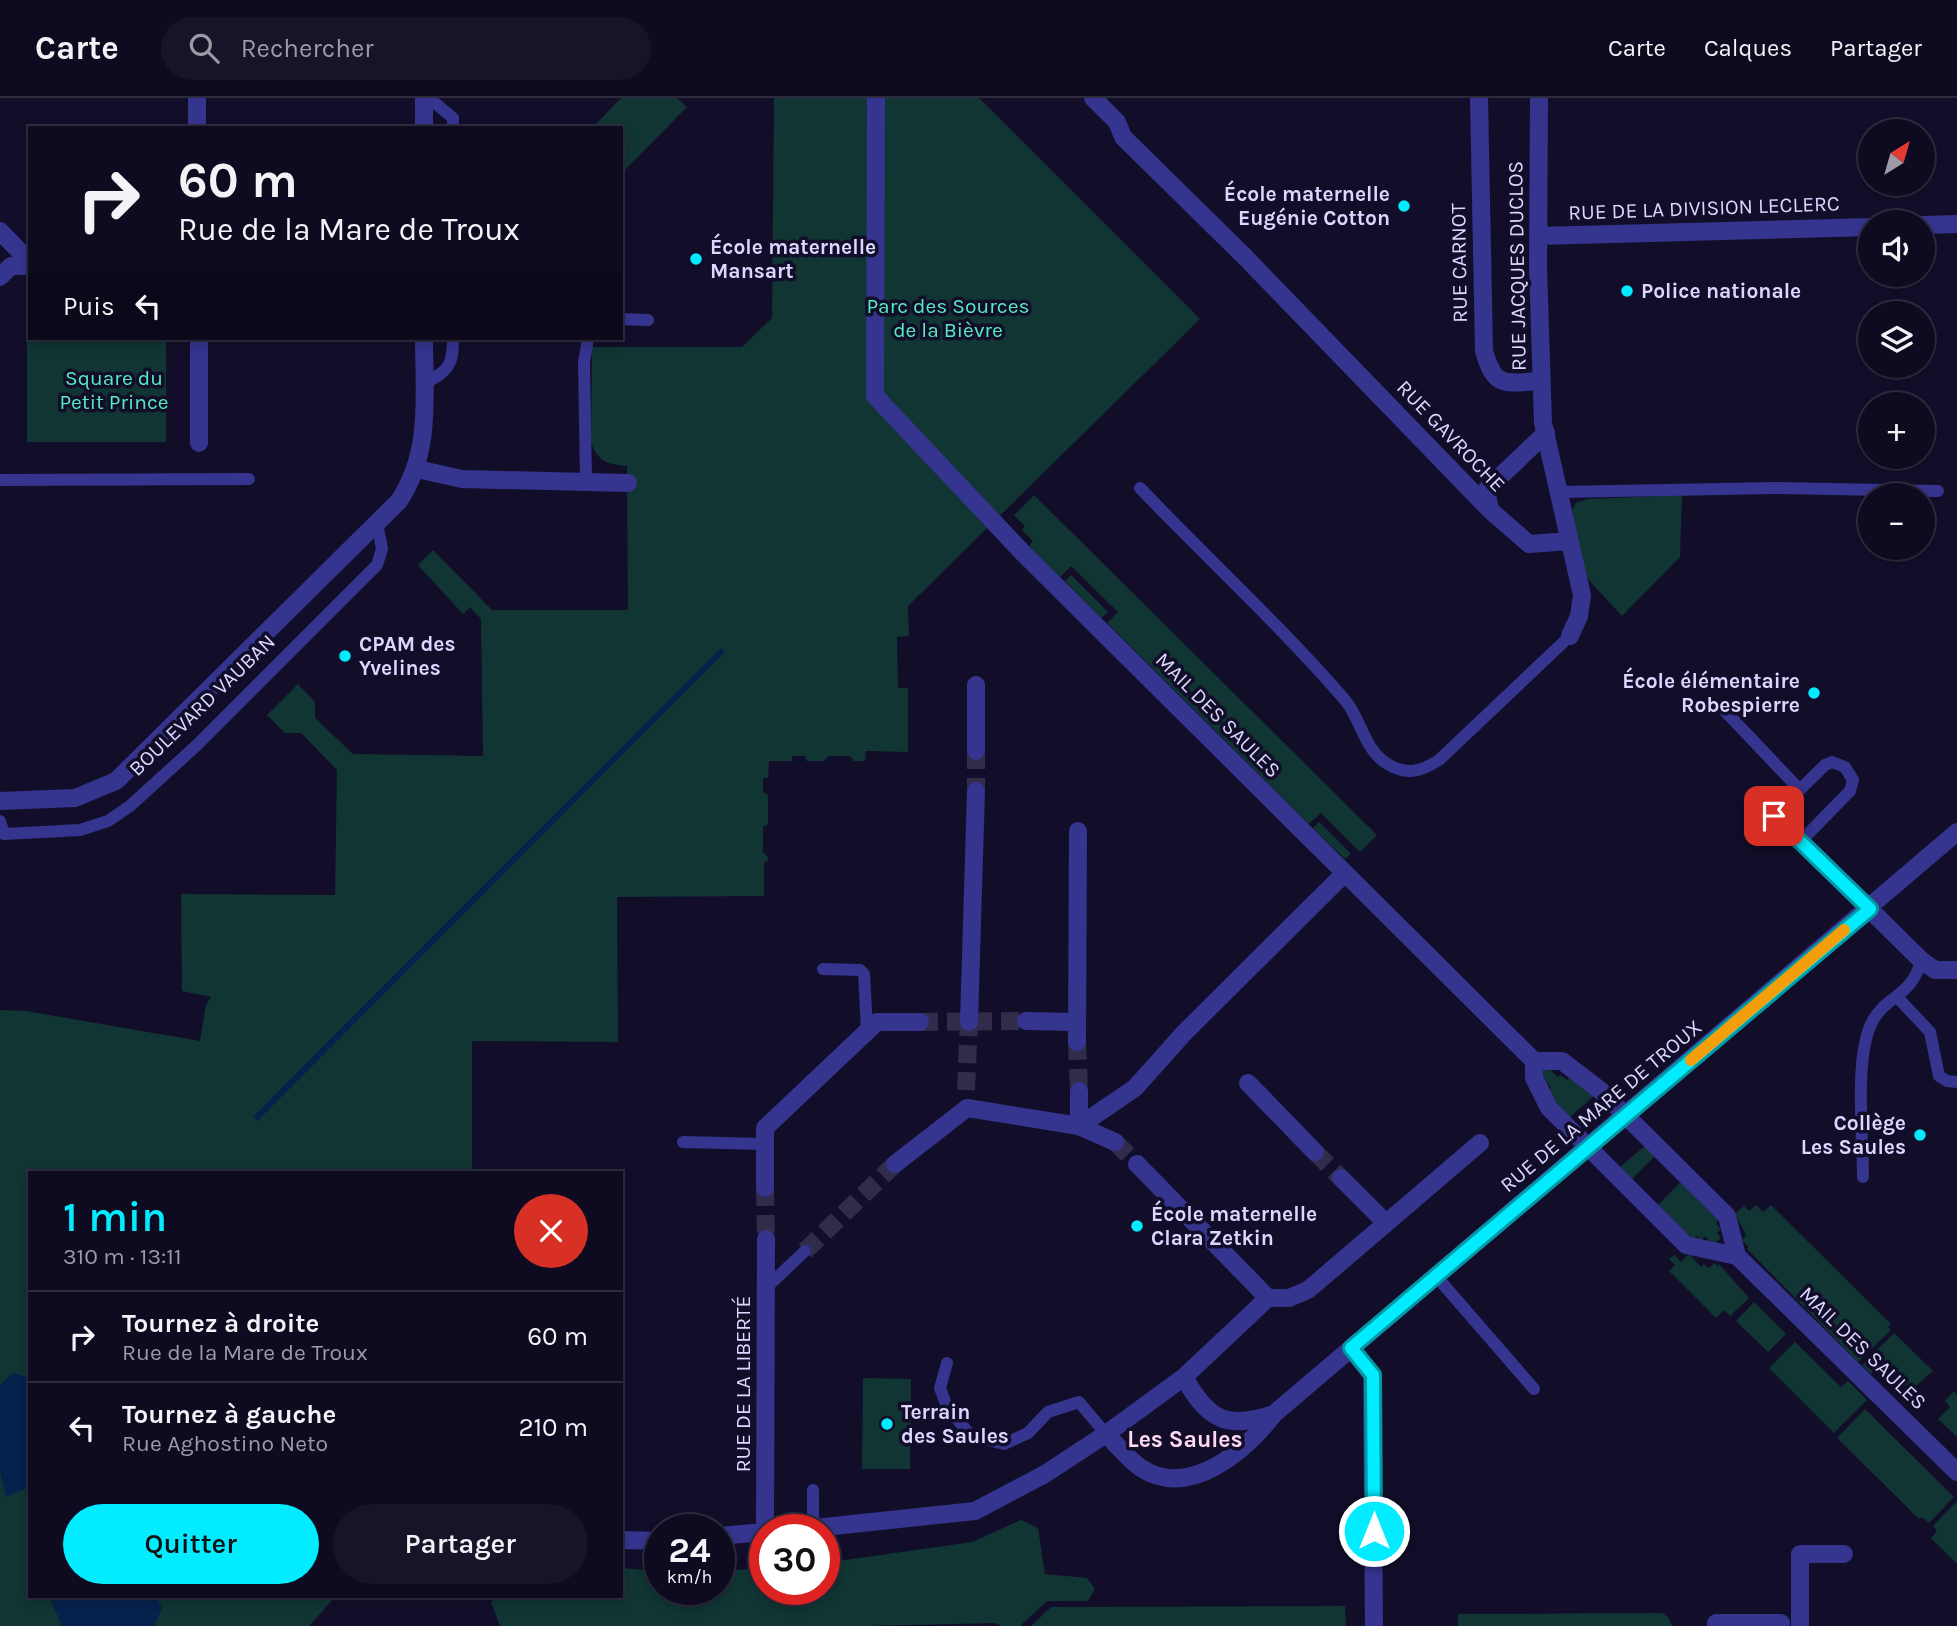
<!DOCTYPE html>
<html lang="fr">
<meta charset="utf-8">
<style>
body{margin:0;font-family:Karla,sans-serif;background:#171329;color:#f1f3f6;height:100vh;display:flex;flex-direction:column;font-size:26px;white-space:nowrap}
*{box-sizing:border-box;margin:0}
p{font-size:23px;color:#9b9aa5}
.icon{flex:none;width:38px;height:38px;fill:none;stroke:currentColor;stroke-width:2;stroke-linecap:round;stroke-linejoin:round}
.map{position:relative;flex:1;overflow:hidden}
.details{position:absolute;left:28px;top:1073px;width:595px;height:427px;display:flex;flex-direction:column;background:#0e0a20;border-radius:0px;box-shadow:0 4px 10px #0003,0 0 0 2px #2e2b3e}
.details>*{flex:none}
.banner{position:absolute;left:28px;top:28px;width:595px;height:214px;border-radius:0px;box-shadow:0 4px 10px #0003,0 0 0 2px #2e2b3e;background:#0e0a20;color:#f1f3f6;overflow:hidden}
.needle{width:46px;rotate:37deg}
.buttons{position:absolute;left:1858px;top:21px;display:grid;gap:14px}
.buttons a{display:grid;place-items:center;width:77px;height:77px;border-radius:50%;background:#0e0a20;box-shadow:0 4px 10px #0003,0 0 0 2px #2e2b3e;font-size:35px}
.speed{position:absolute;left:644px;top:1416px;display:flex;gap:14px;font-size:35px;font-weight:700;text-align:center}
.speed>*{display:grid;place-content:center;width:91px;height:91px;border-radius:50%;background:#0e0a20;box-shadow:0 4px 10px #0003,0 0 0 2px #2e2b3e;line-height:1}
.speed small{font-size:18px;font-weight:400}
.speed .limit{border:10px solid #d22;background:#fff;color:#111}
.pin{position:absolute;display:grid;place-items:center;width:60px;height:60px;color:#fff;margin:-30px;border-radius:14px;box-shadow:0 4px 10px #0006}
.me{position:absolute;width:77px;margin:-38px;rotate:0deg;stroke-linejoin:round;filter:drop-shadow(0 0 5px #0008)}
.turn{display:flex;align-items:center;gap:24px;height:147px;padding:0 35px;font-size:32px}
.turn .icon{width:91px;height:91px;stroke-width:2.5}
.turn b{display:block;font-size:49px;line-height:60px}
.then{display:flex;align-items:center;height:66px;padding:0 35px;background:#0003;gap:14px;font-size:26px}
.round{display:grid;place-items:center;flex:none;width:74px;height:74px;border-radius:37px;background:#171329}
.summary{display:flex;align-items:center;justify-content:space-between;height:119px;padding:0 35px}
h1{font-size:42px;font-weight:600;line-height:52px;color:#03ecff}
.primary-button{display:flex;gap:14px;margin-top:auto;padding:14px 35px}
.primary-button a{flex:1;height:80px;border-radius:42px;background:#03ecff;color:#111;font-size:28px;font-weight:600;line-height:80px;text-align:center}
.primary-button a+a{background:#171329;color:#f1f3f6}
ul{padding:0;list-style:none}
li{display:flex;align-items:center;gap:21px;height:91px;padding:0 35px;border-top:2px solid #2e2b3e}
li div{flex:1}
li b{display:block;font-size:26px}
li em{font-style:normal}
header{display:flex;align-items:center;gap:42px;box-sizing:border-box;height:98px;padding:0 35px;background:#0e0a20;border-bottom:2px solid #2e2b3e}
header strong{font-size:33px}
nav{display:flex;gap:38px;margin-inline-start:auto;font-size:24px}
.search{width:490px;height:63px;background:#171329;display:flex;align-items:center;gap:18px;box-sizing:border-box;padding:0 24px;border-radius:38px;color:#9b9aa5;font-size:26px}
.map>svg:first-child{display:block}
.green{fill:#103533}
.water{fill:#05214c}
.lines{fill:none;stroke-linecap:round;stroke-linejoin:round}
.stream{stroke:#05214c;stroke-width:6}
.pedestrian-tunnel{stroke:#302c4a;stroke-width:18;stroke-dasharray:18 9;stroke-linecap:butt}
.minor-tunnel{stroke:#302c4a;stroke-width:18;stroke-dasharray:18 9;stroke-linecap:butt}
.service{stroke:#35348e;stroke-width:12}
.pedestrian{stroke:#35348e;stroke-width:18}
.minor{stroke:#35348e;stroke-width:18}
.tertiary{stroke:#35348e;stroke-width:18}
.route-casing{stroke:#0299a6;stroke-width:18}
.route{stroke:#03ecff;stroke-width:12}
.slow{stroke:#f59e0b;stroke-width:12}
.poi-dot{fill:#03ecff;stroke:#120e2a;stroke-width:2.5}
.labels{text-anchor:middle;dominant-baseline:central;stroke-width:7;stroke-linejoin:round;paint-order:stroke}
.poi-label{font-size:21px;font-weight:bold;fill:#dbd7ff;stroke:#120e2a;text-anchor:start}
.street-label{font-size:21px;fill:#dbd7ff;stroke:#120e2a}
.park-label{font-size:21px;fill:#56ecc3;stroke:#120e2a}
.neighbourhood-label{font-size:23px;font-weight:bold;fill:#ffd9f2;stroke:#120e2a}
</style>
<header>
<strong>Carte</strong>
<div class="search"><svg class="icon" aria-label="search" viewBox="0 0 24 24"><circle cx="10" cy="10" r="6"/><path d="M15 15l6 6"/></svg>Rechercher</div>
<nav><a>Carte</a><a>Calques</a><a>Partager</a></nav>
</header>
<div class="map">
<svg width="1957" height="1528" viewBox="0 0 1957 1528">
<rect width="100%" height="100%" fill="#120e2a"/>
<path class="green" d="M 621,0 L 677,0 L 687,9 L 623,74 L 621,30 L 592,30 Z
M 774,0 L 979,0 L 1200,221 L 908,508 L 909,538 L 897,539 L 898,590 L 908,590 L 908,654 L 866,653 L 865,663 L 854,663 L 850,658 L 828,658 L 824,663 L 807,663 L 805,658 L 792,658 L 792,663 L 769,663 L 768,680 L 763,680 L 763,694 L 768,697 L 768,726 L 763,729 L 763,754 L 768,759 L 767,764 L 764,764 L 764,798 L 617,799 L 618,944 L 472,943 L 472,1074 L 30,1074 L 30,1498 L 336,1498 L 309,1528 L 0,1528 L 0,912 L 26,913 L 200,943 L 206,907 L 211,899 L 182,893 L 181,796 L 335,797 L 337,672 L 301,635 L 285,635 L 267,617 L 298,586 L 315,604 L 315,620 L 353,656 L 483,658 L 481,521 L 470,509 L 463,516 L 418,467 L 433,452 L 492,512 L 628,512 L 627,368 C 608,366 599,365 591,345 L 592,249 L 742,249 L 772,220 Z
M 27,204 L 30,204 L 30,240 L 166,240 L 166,344 L 27,344 Z
M 1034,397 L 1377,737 L 1360,754 L 1321,715 L 1309,726 L 1107,525 L 1118,514 L 1071,468 L 1060,479 L 1029,448 L 1033,443 L 1022,432 L 1025,428 L 1014,417 Z
M 1682,397 L 1680,459 L 1622,518 L 1586,479 L 1572,412 L 1576,405 L 1588,401 Z
M 1071,477 L 1108,514 L 1101,520 L 1065,483 Z
M 1319,724 L 1351,756 L 1345,761 L 1313,730 Z
M 1546,968 L 1558,979 L 1561,977 L 1567,982 L 1570,979 L 1577,986 L 1580,984 L 1594,998 L 1570,1019 L 1547,994 L 1551,990 L 1539,976 Z
M 1646,1047 L 1656,1057 L 1632,1081 L 1620,1069 Z
M 1682,1083 L 1720,1121 L 1716,1126 L 1721,1131 L 1717,1135 L 1721,1140 L 1713,1147 L 1705,1138 L 1701,1142 L 1697,1138 L 1693,1141 L 1658,1107 Z
M 1756,1107 L 1763,1114 L 1771,1107 L 1891,1226 L 1888,1229 L 1891,1232 L 1858,1264 L 1747,1151 L 1748,1149 L 1742,1142 L 1746,1137 L 1735,1116 L 1744,1108 L 1749,1113 Z
M 1689,1156 L 1701,1169 L 1704,1166 L 1709,1170 L 1714,1165 L 1717,1168 L 1719,1166 L 1749,1200 L 1730,1218 L 1724,1212 L 1716,1220 L 1669,1173 L 1675,1167 L 1669,1161 L 1674,1157 L 1681,1164 Z
M 1754,1204 L 1786,1236 L 1768,1254 L 1736,1223 Z
M 1894,1235 L 1933,1273 L 1910,1293 L 1891,1274 L 1886,1279 L 1877,1270 L 1871,1276 L 1862,1267 Z
M 1795,1244 L 1841,1289 L 1848,1283 L 1867,1302 L 1834,1335 L 1769,1270 Z
M 863,1280 L 911,1281 L 910,1371 L 862,1371 Z
M 1954,1293 L 1957,1297 L 1957,1339 L 1938,1321 L 1950,1309 L 1945,1303 Z
M 1865,1311 L 1954,1399 L 1929,1425 L 1922,1419 L 1919,1421 L 1837,1340 Z
M 1957,1403 L 1957,1466 L 1931,1440 L 1937,1433 L 1933,1428 Z
M 1021,1422 L 1038,1430 L 1045,1476 L 1087,1480 L 1095,1491 L 1088,1503 L 1047,1503 L 1020,1528 L 1002,1528 L 995,1525 L 864,1528 L 500,1528 L 491,1504 L 498,1498 L 621,1498 L 621,1470 L 660,1473 L 660,1491 L 719,1491 L 719,1473 L 765,1470 L 765,1491 L 824,1491 L 824,1465 L 972,1444 Z
M 1345,1508 L 1346,1528 L 1031,1528 L 1051,1509 Z
M 1662,1515 L 1668,1519 L 1672,1528 L 1458,1528 L 1458,1516 Z"/>
<path class="water" d="M 13,1275 L 30,1280 L 30,1389 L 6,1399 L 0,1374 L 0,1287 Z
M 49,1498 L 156,1498 L 162,1510 L 154,1528 L 62,1528 Z"/>
<g class="lines">
<path class="stream" d="M 257,1019 L 721,554"/>
<path class="pedestrian-tunnel" d="M 976,653 L 976,693
M 966,992 L 969,924
M 805,1153 L 895,1066"/>
<path class="minor-tunnel" d="M 920,924 L 1026,923
M 1077,944 L 1079,993
M 1115,1044 L 1137,1066
M 1315,1054 L 1341,1080
M 765,1090 L 766,1141"/>
<path class="service" d="M 429,0 L 453,20 L 453,30
M 621,221 L 648,222
M 424,286 C 449,272 453,268 453,240
M 0,382 L 249,381
M 586,384 L 584,265 L 588,240
M 1140,390 C 1208,461 1281,528 1345,602 C 1361,621 1364,651 1386,665 C 1406,678 1420,674 1439,662 L 1570,538
M 1559,394 L 1775,390 L 1938,393
M 1725,613 L 1799,691
M 1774,717 L 1825,667 L 1832,664 L 1845,669 L 1853,682 L 1850,693 L 1801,743
M 0,723 L 4,736 L 80,732 L 108,723 L 130,708 L 197,647 L 377,467 L 382,451 L 377,425
M 823,871 L 860,872 L 864,876 L 867,932
M 1897,899 L 1930,934 L 1939,978 L 1947,983 L 1957,984
M 683,1044 L 765,1046
M 1863,1079 C 1863,1036 1854,960 1872,924 C 1885,898 1913,898 1921,862
M 1436,1178 L 1534,1291
M 766,1190 L 805,1153
M 947,1265 L 940,1290 L 947,1309 L 971,1338 L 1004,1346 L 1028,1335 L 1048,1314 L 1079,1304 L 1106,1336
M 813,1392 L 813,1430"/>
<path class="pedestrian" d="M 876,0 L 875,298 L 1023,455 L 1534,963 L 1534,980 L 1549,1010 L 1686,1147 L 1737,1158
M 1093,0 L 1117,24 L 1123,39 L 1245,159
M 0,133 L 30,164
M 976,653 L 976,587
M 969,924 L 976,693
M 1534,963 L 1562,963 L 1601,993 L 1727,1118 L 1737,1158 L 1957,1374
M 895,1066 L 967,1010 L 1079,1028 L 1135,990 L 1184,935 L 1345,775
M 1716,1528 L 1716,1525 L 1781,1525 L 1780,1528"/>
<path class="minor" d="M 197,0 L 197,30
M 1479,0 L 1484,253 C 1495,291 1504,285 1541,283
M 1539,0 L 1538,169 L 1543,325 L 1582,497 L 1579,518 L 1570,538
M 1923,127 L 1957,126
M 1538,138 L 1871,129
M 1245,159 L 1490,412 L 1529,446 L 1570,443
M 0,179 L 11,168 L 30,168
M 199,240 L 199,345
M 417,371 L 462,381 L 628,385
M 1490,412 L 1486,392 L 1546,335
M 1774,717 L 1921,862 L 1935,872 L 1957,872
M 1026,923 L 1077,924
M 1077,944 L 1078,733
M 1248,985 L 1315,1054
M 1079,993 L 1079,1028 L 1115,1044
M 1137,1066 L 1268,1200 L 1289,1200 L 1308,1192 L 1480,1045
M 1341,1080 L 1385,1124
M 765,1090 L 765,1030 L 877,924 L 920,924
M 1351,1250 L 1372,1277 L 1374,1528
M 1184,1279 C 1208,1322 1226,1332 1274,1316
M 1106,1336 C 1117,1347 1129,1362 1141,1370 C 1190,1402 1246,1352 1274,1316 L 1957,734
M 765,1432 L 766,1141
M 796,1432 L 975,1413 L 1045,1376 L 1106,1336 L 1184,1279 L 1268,1200
M 719,1438 L 765,1434
M 621,1442 L 660,1443
M 1800,1528 L 1800,1456 L 1844,1456"/>
<path class="tertiary" d="M 424,0 L 424,30
M 0,703 L 75,700 L 116,683 L 399,403 C 432,353 424,297 424,240"/>
</g>
<g class="lines">
<defs>
<path id="route" d="M 1374,1433 L 1373,1277 L 1351,1250 L 1870,811 L 1774,718"/>
</defs>
<use href="#route" class="route-casing"/>
<use href="#route" class="route"/>
<path class="slow" d="M 1691,962 L 1844,832"/>
</g>
<g class="poi-dot">
<circle cx="1404" cy="108" r="7"/>
<circle cx="696" cy="161" r="7"/>
<circle cx="1627" cy="193" r="7"/>
<circle cx="345" cy="558" r="7"/>
<circle cx="1814" cy="595" r="7"/>
<circle cx="1920" cy="1037" r="7"/>
<circle cx="1137" cy="1128" r="7"/>
<circle cx="887" cy="1326" r="7"/>
</g>
<g class="labels">
<g class="poi-label">
<text x="1390" y="96" text-anchor="end">École maternelle<tspan x="1390" dy="24">Eugénie Cotton</tspan></text>
<text x="710" y="149">École maternelle<tspan x="710" dy="24">Mansart</tspan></text>
<text x="1641" y="193">Police nationale</text>
<text x="359" y="546">CPAM des<tspan x="359" dy="24">Yvelines</tspan></text>
<text x="1800" y="583" text-anchor="end">École élémentaire<tspan x="1800" dy="24">Robespierre</tspan></text>
<text x="1906" y="1025" text-anchor="end">Collège<tspan x="1906" dy="24">Les Saules</tspan></text>
<text x="1151" y="1116">École maternelle<tspan x="1151" dy="24">Clara Zetkin</tspan></text>
<text x="901" y="1314">Terrain<tspan x="901" dy="24">des Saules</tspan></text>
</g>
<g class="street-label">
<text transform="translate(1704 110) rotate(-2)">RUE DE LA DIVISION LECLERC</text>
<text transform="translate(1459 165) rotate(-91)">RUE CARNOT</text>
<text transform="translate(1517 168) rotate(-91)">RUE JACQUES DUCLOS</text>
<text transform="translate(1451 338) rotate(46)">RUE GAVROCHE</text>
<text transform="translate(202 607) rotate(-44)">BOULEVARD VAUBAN</text>
<text transform="translate(1218 617) rotate(45)">MAIL DES SAULES</text>
<text transform="translate(1601 1008) rotate(-40)">RUE DE LA MARE DE TROUX</text>
<text transform="translate(1863 1250) rotate(44)">MAIL DES SAULES</text>
<text transform="translate(743 1286) rotate(-90)">RUE DE LA LIBERTÉ</text>
</g>
<g class="park-label">
<text x="948" y="208">Parc des Sources<tspan x="948" dy="24">de la Bièvre</tspan></text>
<text x="114" y="280">Square du<tspan x="114" dy="24">Petit Prince</tspan></text>
</g>
<g class="neighbourhood-label">
<text x="1185" y="1341">Les Saules</text>
</g>
</g>
</svg>
<div class="buttons">
<a><svg class="needle" viewBox="-14 -14 28 28"><path d="M0-13l5 13h-10z" fill="#e53935"/><path d="M0 13l5-13h-10z" fill="#9b9aa5"/></svg></a>
<a><svg class="icon" aria-label="sound" viewBox="0 0 24 24"><path d="M4 9h4l5-4v14l-5-4H4zM17 9q2 3 0 6"/></svg></a>
<a><svg class="icon" aria-label="layers" viewBox="0 0 24 24"><path d="M12 4l9 5-9 5-9-5zM3 14l9 5 9-5"/></svg></a>
<a>+</a>
<a>−</a>
</div>
<div class="speed"><div>24<small>km/h</small></div><div class="limit">30</div></div>
<div class="pin" style="left:1774px;top:718px;background:#d93025"><svg class="icon" aria-label="arrive" viewBox="0 0 24 24"><path d="M6 21V4h12l-3 4 3 4H6"/></svg></div>
<svg class="me" style="left:1374px;top:1433px" viewBox="-20 -20 40 40"><circle r="17" fill="#03ecff" stroke="#fff" stroke-width="3"/><path d="M0-11L8 9 0 5-8 9z" fill="#fff"/></svg>
<div class="banner">
<div class="turn"><svg class="icon" aria-label="right" viewBox="0 0 24 24"><path d="M7 20v-9h11M14 6l5 5-5 5"/></svg><div><b>60 m</b>Rue de la Mare de Troux</div></div>
<div class="then">Puis<svg class="icon" aria-label="left" viewBox="0 0 24 24"><path d="M17 20v-9H6M10 6l-5 5 5 5"/></svg></div>
</div>
<section class="details">
<div class="summary"><div><h1>1 min</h1><p>310 m · 13:11</p></div><a class="round" style="background:#d93025;color:#fff"><svg class="icon" aria-label="close" viewBox="0 0 24 24"><path d="M6 6l12 12M18 6L6 18"/></svg></a></div>
<ul>
<li><svg class="icon" aria-label="right" viewBox="0 0 24 24"><path d="M7 20v-9h11M14 6l5 5-5 5"/></svg><div><b>Tournez à droite</b><p>Rue de la Mare de Troux</p></div><em>60 m</em></li>
<li><svg class="icon" aria-label="left" viewBox="0 0 24 24"><path d="M17 20v-9H6M10 6l-5 5 5 5"/></svg><div><b>Tournez à gauche</b><p>Rue Aghostino Neto</p></div><em>210 m</em></li>
</ul>
<div class="primary-button"><a>Quitter</a><a>Partager</a></div>
</section>
</div>
